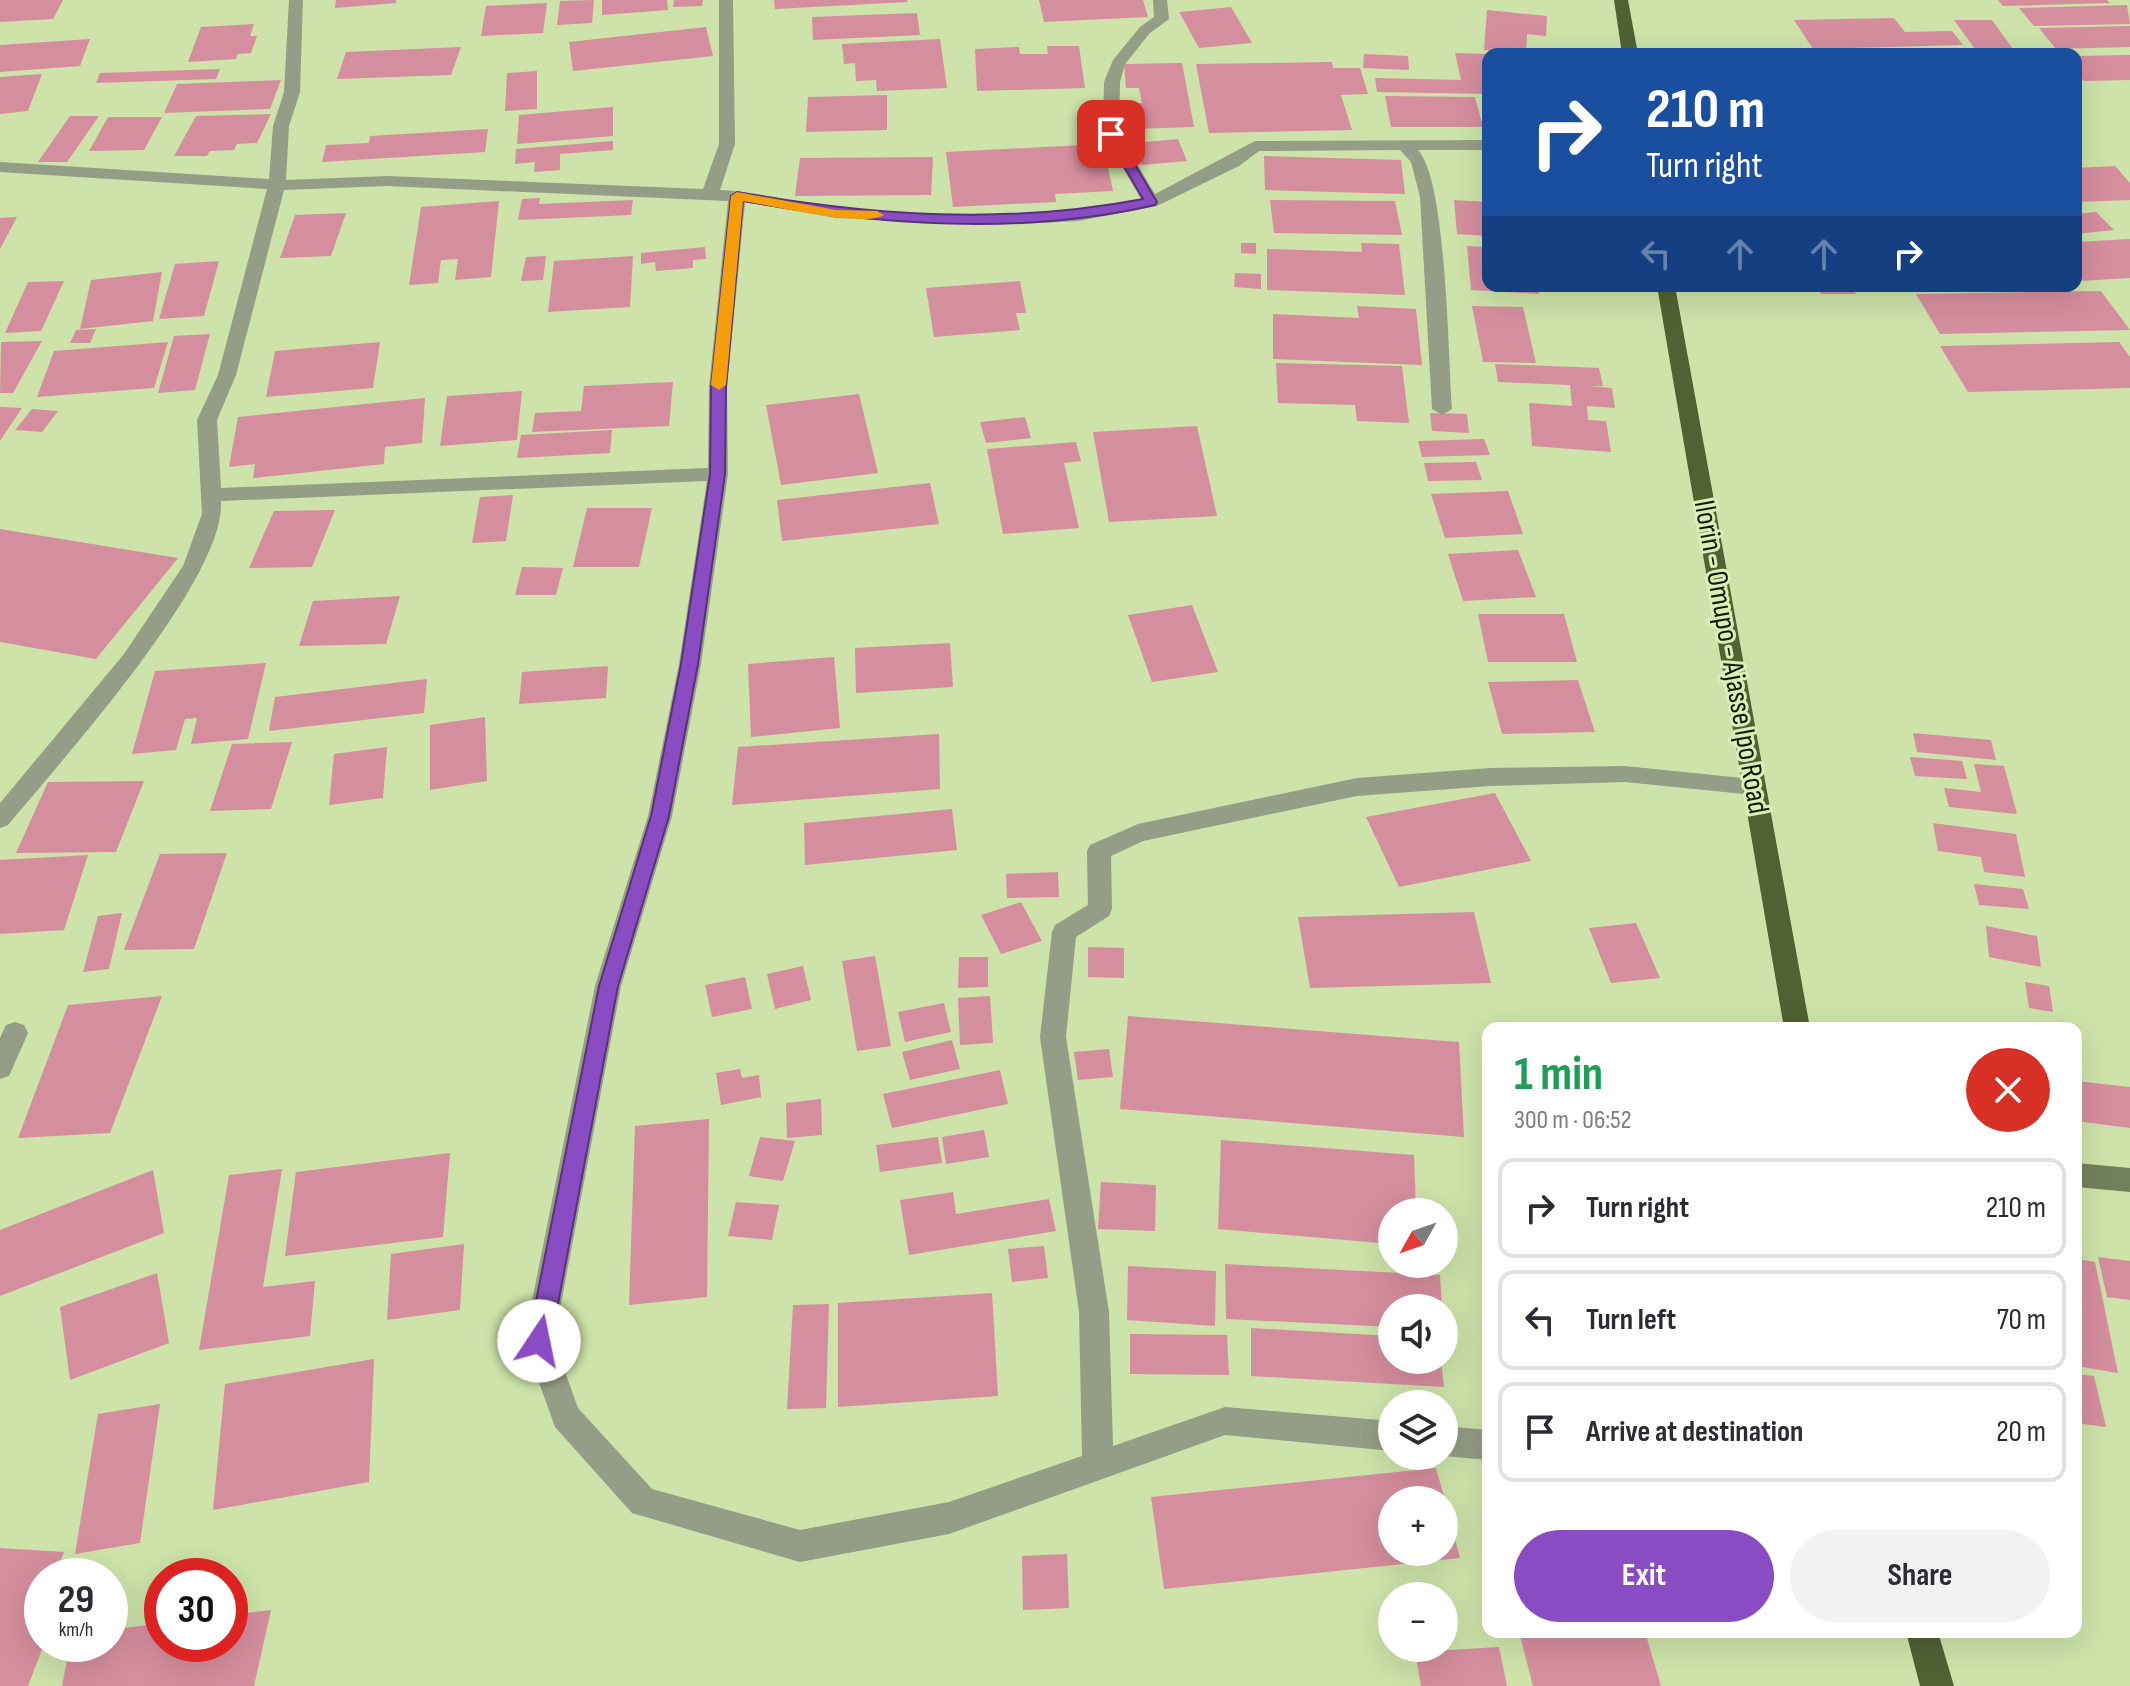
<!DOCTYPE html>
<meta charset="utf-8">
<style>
body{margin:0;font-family:"Sofia Sans Condensed",sans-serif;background:#f2f2f3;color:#2b2b33;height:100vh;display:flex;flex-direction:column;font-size:30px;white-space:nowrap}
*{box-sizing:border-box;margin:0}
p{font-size:26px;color:#7c7c81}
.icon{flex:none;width:44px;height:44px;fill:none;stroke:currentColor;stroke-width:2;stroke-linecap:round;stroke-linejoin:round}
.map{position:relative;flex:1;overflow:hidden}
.side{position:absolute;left:1482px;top:1022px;width:600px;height:616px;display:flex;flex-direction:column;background:#fff;border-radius:16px;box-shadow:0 8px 32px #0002}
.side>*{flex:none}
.banner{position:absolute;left:1482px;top:48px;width:600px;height:244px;border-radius:16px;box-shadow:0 8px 32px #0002;background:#1a4fa0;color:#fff;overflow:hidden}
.needle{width:52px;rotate:230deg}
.controls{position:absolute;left:1378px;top:1198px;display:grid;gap:16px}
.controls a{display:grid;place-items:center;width:80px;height:80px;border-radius:50%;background:#fff;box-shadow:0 8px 32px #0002;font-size:40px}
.speed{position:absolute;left:24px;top:1558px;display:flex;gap:16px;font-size:40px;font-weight:700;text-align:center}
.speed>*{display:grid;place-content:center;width:104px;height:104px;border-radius:50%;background:#fff;box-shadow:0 8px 32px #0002;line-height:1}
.speed small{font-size:20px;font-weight:400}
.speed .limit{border:12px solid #d22;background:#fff;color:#111}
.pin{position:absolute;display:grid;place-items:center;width:68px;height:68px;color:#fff;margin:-34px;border-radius:16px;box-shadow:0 4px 12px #0006}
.me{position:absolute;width:88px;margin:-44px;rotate:11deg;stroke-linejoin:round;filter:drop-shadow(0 0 6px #0008)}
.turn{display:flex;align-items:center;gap:28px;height:168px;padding:0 32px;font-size:36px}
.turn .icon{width:104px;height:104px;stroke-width:2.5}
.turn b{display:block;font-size:56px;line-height:68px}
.lanes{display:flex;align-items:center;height:76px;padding:0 32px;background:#0003;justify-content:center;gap:40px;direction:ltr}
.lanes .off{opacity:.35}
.round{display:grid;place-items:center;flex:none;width:84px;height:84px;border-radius:42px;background:#f2f2f3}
.headline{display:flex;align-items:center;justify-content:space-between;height:136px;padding:0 32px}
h1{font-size:48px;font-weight:700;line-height:60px;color:#1e9e55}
.primary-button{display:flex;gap:16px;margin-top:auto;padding:16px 32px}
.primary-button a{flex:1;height:92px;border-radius:48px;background:#894cc2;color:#fff;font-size:32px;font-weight:700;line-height:92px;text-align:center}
.primary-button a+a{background:#f2f2f3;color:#2b2b33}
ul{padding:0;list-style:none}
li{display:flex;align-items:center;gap:24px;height:100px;margin:0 16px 12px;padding:0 16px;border:4px solid #e1e1e2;border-radius:16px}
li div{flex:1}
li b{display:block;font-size:30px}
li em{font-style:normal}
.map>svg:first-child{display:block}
.building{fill:#d58e9e}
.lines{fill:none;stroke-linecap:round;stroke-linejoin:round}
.minor{fill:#949d85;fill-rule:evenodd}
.secondary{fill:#73805c;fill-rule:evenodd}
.trunk{fill:#516232;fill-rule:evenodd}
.route{fill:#894cc2;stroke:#59317e;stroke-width:2}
.slow{fill:#f59e0b}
.labels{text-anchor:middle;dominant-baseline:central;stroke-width:6;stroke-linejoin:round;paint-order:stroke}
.street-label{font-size:30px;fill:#141b05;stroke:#daf0b6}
</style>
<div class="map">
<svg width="2130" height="1686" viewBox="0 0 2130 1686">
<rect width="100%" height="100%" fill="#cde3a9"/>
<path class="building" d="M 0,0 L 63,0 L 53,19 L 0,22 Z
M 336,0 L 396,0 L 396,3 L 335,8 Z
M 594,0 L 592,23 L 557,25 L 560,1 Z
M 602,0 L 667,0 L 668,10 L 602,15 Z
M 674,0 L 703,0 L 702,6 L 673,7 Z
M 774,0 L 907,0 L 908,2 L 775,9 Z
M 1039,0 L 1143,0 L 1148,17 L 1044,22 Z
M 1998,0 L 2107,0 L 2110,3 L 2003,6 Z
M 547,3 L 543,33 L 481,36 L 486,6 Z
M 2127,5 L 2130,24 L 2034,26 L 2019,8 Z
M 1231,7 L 1252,43 L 1199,48 L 1179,12 Z
M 1487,10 L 1547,16 L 1546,36 L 1527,34 L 1526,54 L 1484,50 Z
M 917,13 L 920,35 L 813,40 L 812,17 Z
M 1894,18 L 1905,32 L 1952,31 L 1963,45 L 1813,49 L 1794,20 Z
M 1954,20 L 1992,20 L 2013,49 L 1975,49 Z
M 254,24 L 250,36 L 257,36 L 251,53 L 238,54 L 236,59 L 188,62 L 201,27 Z
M 2130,26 L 2130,47 L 2056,49 L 2039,28 Z
M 706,27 L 713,56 L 573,71 L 569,42 Z
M 90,39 L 80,66 L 0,72 L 0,45 Z
M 940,39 L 947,88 L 877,91 L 876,80 L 856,81 L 855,63 L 844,64 L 842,44 Z
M 1047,46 L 1079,46 L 1085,88 L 977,91 L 975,49 L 1019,47 L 1020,54 L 1048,54 Z
M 461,47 L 451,75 L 337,79 L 346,52 Z
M 1455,53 L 1488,54 L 1488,94 L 1377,92 L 1375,78 L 1461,80 Z
M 1364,54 L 1408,56 L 1409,70 L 1363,68 Z
M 2130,55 L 2130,80 L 2084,81 L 2076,71 L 2076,56 Z
M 1332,62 L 1333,68 L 1360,68 L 1368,94 L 1341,95 L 1352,130 L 1209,133 L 1196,64 Z
M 1182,63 L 1194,127 L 1133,129 L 1129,103 L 1142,103 L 1139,88 L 1126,88 L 1124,64 Z
M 220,69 L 216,79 L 96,83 L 100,73 Z
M 537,71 L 537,109 L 505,111 L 507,73 Z
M 42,74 L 28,111 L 0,114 L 0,77 Z
M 281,80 L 270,109 L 164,113 L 177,84 Z
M 887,95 L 887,130 L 806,132 L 808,97 Z
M 1385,96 L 1475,97 L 1483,127 L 1391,127 Z
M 613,107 L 613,136 L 517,144 L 519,115 Z
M 271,114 L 257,143 L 237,144 L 234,150 L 210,151 L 207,156 L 174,156 L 196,116 Z
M 70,116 L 99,116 L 67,162 L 38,162 Z
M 108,117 L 162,117 L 144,150 L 89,151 Z
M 488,129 L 485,152 L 322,162 L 326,145 L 369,143 L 370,136 Z
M 1178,139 L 1187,161 L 1142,165 L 1134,143 Z
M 613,141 L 613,150 L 560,154 L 560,170 L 534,172 L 535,162 L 515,164 L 516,149 Z
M 1103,144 L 1113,191 L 1055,194 L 1056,202 L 953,207 L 946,152 Z
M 1264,156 L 1401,160 L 1405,194 L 1265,190 Z
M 933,157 L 931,195 L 795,196 L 800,158 Z
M 2115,166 L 2130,183 L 2130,200 L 2076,202 L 2076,168 Z
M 540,198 L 539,204 L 633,200 L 631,215 L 518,220 L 522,199 Z
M 1270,200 L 1395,201 L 1402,235 L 1274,233 Z
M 1454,200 L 1488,202 L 1488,236 L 1457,234 Z
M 499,201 L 491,277 L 455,280 L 458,259 L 441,260 L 438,283 L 409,285 L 421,207 Z
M 2096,212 L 2114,230 L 2076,234 L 2076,214 Z
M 346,213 L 331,256 L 280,258 L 295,215 Z
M 17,217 L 0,249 L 0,218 Z
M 2130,239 L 2130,278 L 2080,281 L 2076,277 L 2076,242 Z
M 1241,243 L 1256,243 L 1256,254 L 1241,253 Z
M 1361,243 L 1399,244 L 1405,295 L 1267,290 L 1267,249 L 1362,252 Z
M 1467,246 L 1488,247 L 1488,286 L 1539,286 L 1539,294 L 1471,290 Z
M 705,247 L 706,259 L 693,260 L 693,268 L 656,271 L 655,262 L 641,264 L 641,253 Z
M 546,256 L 543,280 L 521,281 L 526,257 Z
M 633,256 L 630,307 L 548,312 L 554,261 Z
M 219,261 L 204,316 L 159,319 L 175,264 Z
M 162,272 L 153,321 L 80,329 L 91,280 Z
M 1235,273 L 1261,274 L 1261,289 L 1234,287 Z
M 64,281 L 41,331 L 5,333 L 28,282 Z
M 1020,281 L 1026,313 L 1016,313 L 1020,330 L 934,337 L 926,288 Z
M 1817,286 L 1852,286 L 1856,294 L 1821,294 Z
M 1878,286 L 1946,286 L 1948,289 L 1880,290 Z
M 2101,291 L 2130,330 L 1940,334 L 1916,294 Z
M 1357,306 L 1416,309 L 1422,365 L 1273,359 L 1273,314 L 1359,318 Z
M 1472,306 L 1523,307 L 1536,363 L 1483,362 Z
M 96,329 L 90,343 L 70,343 L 76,330 Z
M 210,334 L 195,390 L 158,393 L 174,336 Z
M 42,341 L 13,393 L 0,393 L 1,342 Z
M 168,342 L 154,388 L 37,397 L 54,351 Z
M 380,342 L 373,388 L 266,397 L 275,351 Z
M 2119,342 L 2130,357 L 2130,388 L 1968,392 L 1940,346 Z
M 1276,363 L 1402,366 L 1409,423 L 1357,421 L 1355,405 L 1278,403 Z
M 1495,364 L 1599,368 L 1603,386 L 1589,386 L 1612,388 L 1615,408 L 1587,406 L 1588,420 L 1606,421 L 1611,452 L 1532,446 L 1529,403 L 1572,406 L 1570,385 L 1498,382 Z
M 673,382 L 669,426 L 532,432 L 535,413 L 581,411 L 584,386 Z
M 522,391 L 517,440 L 440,446 L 447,396 Z
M 859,394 L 878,473 L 781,485 L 766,405 Z
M 425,398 L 422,443 L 385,447 L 384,464 L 253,478 L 255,464 L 229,467 L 238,417 Z
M 0,407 L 22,408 L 0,441 Z
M 32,409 L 58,411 L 42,432 L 15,430 Z
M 1430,413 L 1467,414 L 1469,433 L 1432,431 Z
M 1025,417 L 1031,438 L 986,443 L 980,422 Z
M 1197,426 L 1217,516 L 1109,522 L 1093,432 Z
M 612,430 L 610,453 L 517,458 L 521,435 Z
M 1484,439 L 1490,455 L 1422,457 L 1418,441 Z
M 1076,442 L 1081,461 L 1064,463 L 1079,528 L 1003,534 L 987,449 Z
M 1476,462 L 1482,480 L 1428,481 L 1424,463 Z
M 930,483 L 939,524 L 782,541 L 777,500 Z
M 1508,491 L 1523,534 L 1445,538 L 1431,494 Z
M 513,495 L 506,541 L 472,543 L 480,497 Z
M 587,508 L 652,508 L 639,567 L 573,567 Z
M 335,510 L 312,567 L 249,568 L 274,511 Z
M 0,529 L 178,558 L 96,659 L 0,642 Z
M 1518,550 L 1536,597 L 1463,601 L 1448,554 Z
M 522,567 L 563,568 L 556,595 L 515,595 Z
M 400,596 L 386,644 L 299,646 L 313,601 Z
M 1192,605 L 1218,672 L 1152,682 L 1128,615 Z
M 1478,614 L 1564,614 L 1577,662 L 1488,662 Z
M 950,643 L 953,687 L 856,693 L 855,648 Z
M 834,657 L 840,728 L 751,737 L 748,664 Z
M 266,663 L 248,739 L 191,744 L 197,718 L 185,719 L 176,750 L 132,754 L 155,671 Z
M 608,666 L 606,698 L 519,704 L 522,672 Z
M 427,679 L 424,713 L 269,731 L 275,697 Z
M 1578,680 L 1595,732 L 1502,734 L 1488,682 Z
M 485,717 L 487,781 L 430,790 L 430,725 Z
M 1913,733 L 1991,740 L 1996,760 L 1917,752 Z
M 939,734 L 940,789 L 732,805 L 738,747 Z
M 292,742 L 271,809 L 210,811 L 232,744 Z
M 387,747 L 383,798 L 329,805 L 334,754 Z
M 1910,757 L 1962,761 L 1967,779 L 1915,776 Z
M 1974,764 L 2004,766 L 2017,814 L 1949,807 L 1944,788 L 1981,792 Z
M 144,781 L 116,852 L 16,853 L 48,782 Z
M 1495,793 L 1531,861 L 1399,887 L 1366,817 Z
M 952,809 L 957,850 L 805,865 L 804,823 Z
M 1933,823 L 2016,834 L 2025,877 L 1984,872 L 1981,857 L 1938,851 Z
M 227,853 L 194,949 L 124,950 L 160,854 Z
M 88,855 L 64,930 L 0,934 L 0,860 Z
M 1058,872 L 1059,897 L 1007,898 L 1006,874 Z
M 1974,884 L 2023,889 L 2029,909 L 1979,905 Z
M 1021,902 L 1042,941 L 1001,954 L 981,915 Z
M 1474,912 L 1491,983 L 1310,988 L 1298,917 Z
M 122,913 L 109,969 L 83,972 L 98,916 Z
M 1636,923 L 1660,978 L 1611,983 L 1589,928 Z
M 1986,926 L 2037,936 L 2041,967 L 1989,957 Z
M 1088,947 L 1124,948 L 1124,978 L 1088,977 Z
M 875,956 L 891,1046 L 857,1051 L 842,961 Z
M 959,957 L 988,957 L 988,987 L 958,988 Z
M 803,966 L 811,1000 L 775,1009 L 767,974 Z
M 745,977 L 752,1009 L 712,1017 L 705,985 Z
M 2025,982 L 2049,986 L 2053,1012 L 2029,1008 Z
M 162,996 L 110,1133 L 18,1138 L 68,1005 Z
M 990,996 L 993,1043 L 960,1045 L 958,998 Z
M 944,1003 L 951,1032 L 905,1042 L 898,1012 Z
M 1128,1016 L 1459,1042 L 1464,1137 L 1120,1109 Z
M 952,1040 L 960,1069 L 910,1080 L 902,1052 Z
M 1109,1049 L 1113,1077 L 1078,1080 L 1074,1052 Z
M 740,1069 L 742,1078 L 759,1075 L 761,1097 L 721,1105 L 716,1073 Z
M 1000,1070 L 1008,1104 L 892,1128 L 883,1094 Z
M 2076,1081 L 2130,1087 L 2130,1128 L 2076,1121 Z
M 821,1099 L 822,1135 L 787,1138 L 786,1103 Z
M 709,1119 L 707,1297 L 629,1305 L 635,1126 Z
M 984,1130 L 989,1157 L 946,1164 L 942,1137 Z
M 760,1137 L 795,1141 L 783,1181 L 749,1176 Z
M 938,1137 L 942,1163 L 880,1172 L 876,1145 Z
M 1221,1140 L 1414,1155 L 1416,1212 L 1392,1212 L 1392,1244 L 1218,1229 Z
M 450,1153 L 443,1237 L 285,1256 L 296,1172 Z
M 282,1169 L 263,1287 L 315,1281 L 310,1336 L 199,1350 L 229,1175 Z
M 153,1170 L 164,1233 L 0,1296 L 0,1230 Z
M 1101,1182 L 1156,1185 L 1155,1231 L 1098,1229 Z
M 953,1192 L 956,1214 L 1049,1199 L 1056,1231 L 909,1255 L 900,1200 Z
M 736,1202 L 779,1205 L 772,1240 L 728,1236 Z
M 464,1244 L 460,1310 L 387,1320 L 391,1254 Z
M 1044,1246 L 1048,1278 L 1012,1282 L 1008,1249 Z
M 2098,1257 L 2130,1261 L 2130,1300 L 2107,1297 Z
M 2076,1259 L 2095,1262 L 2118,1373 L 2076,1366 Z
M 1225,1264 L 1440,1275 L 1442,1308 L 1392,1308 L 1392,1327 L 1226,1319 Z
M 1128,1266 L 1216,1271 L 1215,1326 L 1127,1320 Z
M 157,1273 L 169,1343 L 70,1380 L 60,1307 Z
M 992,1293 L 998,1396 L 838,1407 L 838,1303 Z
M 829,1304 L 826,1408 L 787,1409 L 793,1305 Z
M 1251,1328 L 1392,1336 L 1392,1360 L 1441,1360 L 1444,1387 L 1251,1376 Z
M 1130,1334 L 1227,1335 L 1229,1375 L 1130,1374 Z
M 374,1359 L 369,1482 L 213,1510 L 225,1384 Z
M 2076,1374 L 2094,1376 L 2106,1427 L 2076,1423 Z
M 160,1404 L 140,1543 L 75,1554 L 98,1414 Z
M 1436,1468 L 1445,1500 L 1392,1500 L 1392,1552 L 1444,1552 L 1445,1501 L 1460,1558 L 1164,1589 L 1151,1497 Z
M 0,1548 L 64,1552 L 55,1576 L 42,1576 L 42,1608 L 32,1634 L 42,1635 L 44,1644 L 28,1686 L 0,1686 Z
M 1067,1554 L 1069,1608 L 1023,1610 L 1022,1556 Z
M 271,1610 L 254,1686 L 62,1686 L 70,1644 L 110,1644 L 110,1630 L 162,1623 L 162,1644 L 230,1644 L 230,1615 Z
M 1519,1632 L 1645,1632 L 1661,1686 L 1533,1686 Z
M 1499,1647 L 1507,1686 L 1421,1686 L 1415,1652 Z"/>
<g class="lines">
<path class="minor" d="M 289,0 L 303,0 L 300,92 L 289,126 L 286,180 L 387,176 L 703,189 L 719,144 L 719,0 L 733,0 L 735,144 L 720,190 C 759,192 797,203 835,208 C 936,219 1041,218 1141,199 L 1103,134 L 1104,82 L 1113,60 L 1140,27 L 1154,17 L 1153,0 L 1167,0 L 1169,19 L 1150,33 L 1125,64 L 1120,82 L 1119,134 L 1155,194 L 1255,141 L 1488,140 L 1488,150 L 1418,150 C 1447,181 1448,359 1452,409 L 1442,415 L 1432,409 L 1420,197 L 1411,162 L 1400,150 L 1259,151 L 1239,166 L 1157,206 L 1078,221 L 992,225 L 836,218 L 745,202 L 727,387 L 728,474 L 701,664 L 672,816 L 621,986 L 554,1341 L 578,1408 L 652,1489 L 800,1530 L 949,1502 L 1082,1456 L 1079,1312 L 1040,1037 L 1052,932 L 1055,925 L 1088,905 L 1087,851 L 1090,845 L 1138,824 L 1357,778 L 1490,768 L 1625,766 L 1762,780 L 1766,786 L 1762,792 L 1754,795 L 1625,782 L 1490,786 L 1357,796 L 1143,841 L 1111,856 L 1112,909 L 1109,916 L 1076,937 L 1066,1037 L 1109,1312 L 1113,1446 L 1225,1407 L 1392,1421 L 1392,1451 L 1225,1435 L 949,1534 L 800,1562 L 632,1513 L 555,1427 L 524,1341 L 595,986 L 648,816 L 679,664 L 707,481 L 221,501 C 226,579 61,761 8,825 L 0,828 L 0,803 L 124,654 L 183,566 L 202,514 L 197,420 L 218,375 L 267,189 L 0,172 L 0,162 L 269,179 L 273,126 L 284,92 ZM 387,186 L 728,201 L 709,387 L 708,468 L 221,488 L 217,420 L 236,375 L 284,190 Z
M 15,1022 L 24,1025 L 28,1033 L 9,1076 L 0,1079 L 0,1038 L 6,1025 Z
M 1444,1426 L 1488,1430 L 1488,1460 L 1444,1456 Z"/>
<path class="secondary" d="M 2076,1163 L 2130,1168 L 2130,1192 L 2076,1187 Z"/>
<path class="trunk" d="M 1614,0 L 1628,0 L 1638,54 L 1622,54 Z
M 1657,286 L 1675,286 L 1810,1028 L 1784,1028 Z
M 1906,1632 L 1938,1632 L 1954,1686 L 1920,1686 Z"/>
</g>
<path class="route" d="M 1111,131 L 1117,134 L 1157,202 L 1155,205 C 1021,236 878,225 743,201 L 726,387 L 725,474 L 698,664 L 669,816 L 618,986 L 551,1341 L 547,1348 L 539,1351 L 531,1348 L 528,1341 L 599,986 L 651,816 L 681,664 L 710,474 L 711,387 L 731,196 L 737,192 C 873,216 1007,225 1143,199 L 1105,134 Z"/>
<path class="slow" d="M 737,192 L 836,210 L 877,211 L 884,215 C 866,228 769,205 743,201 L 726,385 L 719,390 L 711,385 L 731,196 Z"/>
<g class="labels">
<g class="street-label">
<text transform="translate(1731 657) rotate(80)">Ilorin - Omupo - Ajasse Ipo Road</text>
</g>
</g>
</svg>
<div class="controls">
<a><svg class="needle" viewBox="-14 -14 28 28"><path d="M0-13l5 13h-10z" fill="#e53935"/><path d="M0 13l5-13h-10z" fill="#7c7c81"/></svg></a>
<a><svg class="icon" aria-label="sound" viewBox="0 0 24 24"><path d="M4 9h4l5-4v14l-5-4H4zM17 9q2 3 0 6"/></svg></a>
<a><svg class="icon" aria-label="layers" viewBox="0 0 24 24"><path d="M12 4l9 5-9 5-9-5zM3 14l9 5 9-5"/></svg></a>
<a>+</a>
<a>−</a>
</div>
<div class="speed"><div>29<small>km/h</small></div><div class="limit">30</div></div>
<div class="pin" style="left:1111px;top:134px;background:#d93025"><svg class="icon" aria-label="arrive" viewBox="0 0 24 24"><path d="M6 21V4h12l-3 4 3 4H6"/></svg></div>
<svg class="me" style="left:539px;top:1341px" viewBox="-20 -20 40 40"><circle r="19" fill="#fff"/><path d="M0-13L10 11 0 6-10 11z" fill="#894cc2"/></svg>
<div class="banner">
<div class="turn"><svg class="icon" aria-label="right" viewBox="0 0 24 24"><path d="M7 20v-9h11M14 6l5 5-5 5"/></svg><div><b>210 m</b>Turn right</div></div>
<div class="lanes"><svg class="icon off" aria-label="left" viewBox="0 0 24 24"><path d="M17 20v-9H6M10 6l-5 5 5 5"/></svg><svg class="icon off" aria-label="ahead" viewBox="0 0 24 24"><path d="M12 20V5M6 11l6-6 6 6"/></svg><svg class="icon off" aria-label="ahead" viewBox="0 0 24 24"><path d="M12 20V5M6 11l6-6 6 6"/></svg><svg class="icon" aria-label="right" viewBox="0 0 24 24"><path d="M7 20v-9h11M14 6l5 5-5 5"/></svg></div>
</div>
<section class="side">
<div class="headline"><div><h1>1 min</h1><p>300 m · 06:52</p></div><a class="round" style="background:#d93025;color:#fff"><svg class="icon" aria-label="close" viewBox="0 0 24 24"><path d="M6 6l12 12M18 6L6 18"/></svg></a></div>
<ul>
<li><svg class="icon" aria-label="right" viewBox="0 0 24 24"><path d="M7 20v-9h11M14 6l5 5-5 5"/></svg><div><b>Turn right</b></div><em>210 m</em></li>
<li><svg class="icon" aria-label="left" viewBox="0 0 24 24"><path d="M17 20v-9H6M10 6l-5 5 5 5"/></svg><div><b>Turn left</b></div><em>70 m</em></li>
<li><svg class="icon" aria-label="arrive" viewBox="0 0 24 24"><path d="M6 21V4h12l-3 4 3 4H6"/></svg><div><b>Arrive at destination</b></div><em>20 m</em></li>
</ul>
<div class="primary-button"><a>Exit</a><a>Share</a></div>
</section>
</div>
